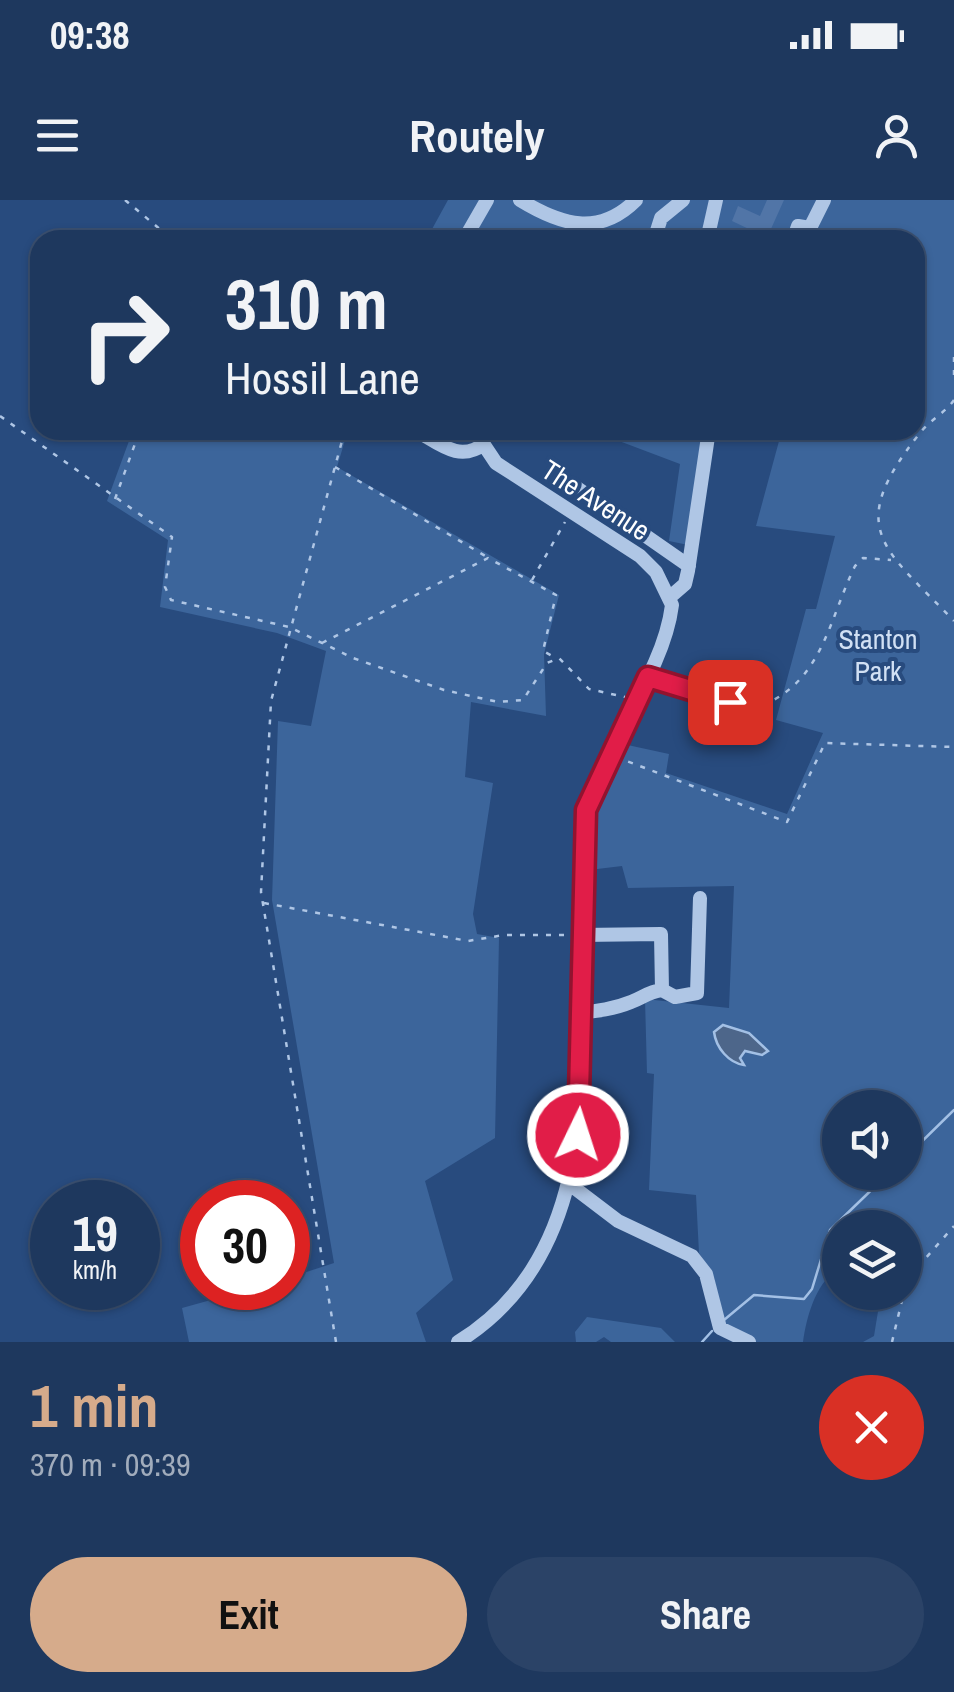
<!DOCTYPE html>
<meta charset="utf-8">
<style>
body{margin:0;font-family:"Archivo Narrow",sans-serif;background:#2b4367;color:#f1f3f6;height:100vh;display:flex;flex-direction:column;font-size:38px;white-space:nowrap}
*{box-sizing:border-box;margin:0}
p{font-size:32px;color:#a1acbc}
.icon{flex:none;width:55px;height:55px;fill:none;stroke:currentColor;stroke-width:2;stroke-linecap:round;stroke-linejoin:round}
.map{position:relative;height:1142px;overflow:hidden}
.panel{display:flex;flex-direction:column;background:#1e385e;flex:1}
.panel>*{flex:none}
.hud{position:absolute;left:30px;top:30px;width:895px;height:210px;border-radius:30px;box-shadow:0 2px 8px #0004,0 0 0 2px #3c5273;background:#1e385e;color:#f1f3f6;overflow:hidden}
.buttons{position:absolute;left:822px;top:890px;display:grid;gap:20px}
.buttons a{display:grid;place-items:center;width:100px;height:100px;border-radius:50%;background:#1e385e;box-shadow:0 2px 8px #0004,0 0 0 2px #3c5273;font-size:50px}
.speed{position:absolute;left:30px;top:980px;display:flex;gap:20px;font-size:50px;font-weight:700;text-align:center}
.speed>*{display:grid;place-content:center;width:130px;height:130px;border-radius:50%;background:#1e385e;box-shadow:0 2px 8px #0004,0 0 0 2px #3c5273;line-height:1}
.speed small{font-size:25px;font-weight:400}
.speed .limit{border:15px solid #d22;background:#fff;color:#111}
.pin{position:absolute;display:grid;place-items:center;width:85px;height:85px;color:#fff;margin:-42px;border-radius:20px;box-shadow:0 5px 15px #0006}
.me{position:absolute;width:110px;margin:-55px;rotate:4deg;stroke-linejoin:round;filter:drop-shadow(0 0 8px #0008)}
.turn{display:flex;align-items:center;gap:35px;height:210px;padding:0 30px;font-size:45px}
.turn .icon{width:130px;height:130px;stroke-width:2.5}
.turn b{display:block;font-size:70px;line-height:85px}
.round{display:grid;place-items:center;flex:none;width:105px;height:105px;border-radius:52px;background:#2b4367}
.summary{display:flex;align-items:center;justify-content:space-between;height:170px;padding:0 30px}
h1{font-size:60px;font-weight:700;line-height:75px;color:#d6ab8b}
.cta{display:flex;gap:20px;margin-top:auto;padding:20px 30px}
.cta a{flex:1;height:115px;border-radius:60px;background:#d6ab8b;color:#111;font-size:40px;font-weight:700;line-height:115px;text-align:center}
.cta a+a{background:#2b4367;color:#f1f3f6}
.status{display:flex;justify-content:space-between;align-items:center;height:70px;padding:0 50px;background:#1e385e;direction:ltr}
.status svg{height:28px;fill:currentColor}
header{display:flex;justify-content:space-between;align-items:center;height:130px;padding:0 30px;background:#1e385e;font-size:45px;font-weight:700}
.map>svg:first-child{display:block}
.green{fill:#3c659b;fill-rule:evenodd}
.water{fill:#4d668a;stroke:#a3c0e5;stroke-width:2.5}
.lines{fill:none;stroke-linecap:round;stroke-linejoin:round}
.stream{stroke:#a3c0e5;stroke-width:2.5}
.building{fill:#5175a7}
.path{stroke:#afc6e5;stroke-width:2.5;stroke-dasharray:5 8;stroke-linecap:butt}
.minor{stroke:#afc6e5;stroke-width:14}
.route-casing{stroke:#92132f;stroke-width:25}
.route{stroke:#e11d48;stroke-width:18}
.labels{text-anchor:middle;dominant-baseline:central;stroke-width:8;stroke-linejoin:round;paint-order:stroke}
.street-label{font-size:28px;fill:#fff;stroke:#284b7e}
.park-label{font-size:28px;fill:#d1e0f4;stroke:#284b7e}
</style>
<div class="status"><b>09:38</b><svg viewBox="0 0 49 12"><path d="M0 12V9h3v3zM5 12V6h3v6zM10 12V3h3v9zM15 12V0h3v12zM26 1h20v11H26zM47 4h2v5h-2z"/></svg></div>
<header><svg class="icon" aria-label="menu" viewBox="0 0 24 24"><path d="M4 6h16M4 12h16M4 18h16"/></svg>Routely<svg class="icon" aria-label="person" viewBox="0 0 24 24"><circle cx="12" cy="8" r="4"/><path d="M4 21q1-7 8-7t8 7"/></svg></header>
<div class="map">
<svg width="954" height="1142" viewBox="0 0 954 1142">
<rect width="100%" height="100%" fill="#284b7e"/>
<path class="green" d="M 448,0 L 954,0 L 954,1142 L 863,1142 L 874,1136 L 881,1093 L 905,1092 L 905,1028 L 840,1028 L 840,1067 C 816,1082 807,1115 803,1142 L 747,1142 L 723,1127 L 714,1077 L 699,1053 L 696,995 L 649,990 L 654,874 L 647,873 L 645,799 L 729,808 L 734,686 L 628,688 L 622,666 L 589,670 L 598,590 L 623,544 L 669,554 L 666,573 L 787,614 L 823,533 L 776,520 L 806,409 L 816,409 L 835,336 L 756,326 L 782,230 L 915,230 L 915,40 L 426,40 ZM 840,908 L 905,908 L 905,972 L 840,972 Z
M 133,230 L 348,230 L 337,267 L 559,395 L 544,454 L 546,516 L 471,502 L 465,577 L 493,583 L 473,714 L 477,734 L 499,738 L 495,938 L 425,981 L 453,1080 L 416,1113 L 426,1142 L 189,1142 L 182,1108 L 254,1088 L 288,1088 L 288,1078 L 334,1063 L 272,700 L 278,521 L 311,526 L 326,451 L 277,433 L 160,407 L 168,340 L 107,301 Z
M 590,230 L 713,230 L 693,346 L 669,341 L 680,264 Z
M 587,1117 L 661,1128 L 675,1142 L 611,1142 L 604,1137 L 596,1142 L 576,1142 L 575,1132 Z"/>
<path class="water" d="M 723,825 L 749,833 L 768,851 L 762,855 L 745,851 L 740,858 L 744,865 C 729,863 716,848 714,832 Z"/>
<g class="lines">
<path class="stream" d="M 905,958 L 954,910
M 724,1120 L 754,1095 L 804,1099 L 812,1089 L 830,1030 L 890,972
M 702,1142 L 712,1131"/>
</g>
<path class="building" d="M 767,0 L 784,0 L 766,40 L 749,40 L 753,31 L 732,21 L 738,6 L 760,16 Z"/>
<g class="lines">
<path class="path" d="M 125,0 L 173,40
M 954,157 L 954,177
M 954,200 C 945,213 930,220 920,233 C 843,329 884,348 954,421
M 0,216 L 172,337 L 165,387 L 171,400 L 289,427 L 353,458 L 444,490 L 498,502 L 523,500 L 547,463 L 559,458 L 589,489 L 625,497
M 335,267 L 487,357
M 115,299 L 140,230
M 532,380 L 565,322
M 322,443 L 488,358 L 556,395 L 543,451 L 556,458
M 763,505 C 823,480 829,419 855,366 L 863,358 L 891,360
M 616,557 L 787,622 L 825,543 L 954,547
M 264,703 L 468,741 L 504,735 L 572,735
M 905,1089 L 917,1068 L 954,1026
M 336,1142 L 261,692 L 271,501 L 345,230
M 892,1142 L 904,1092"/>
<path class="minor" d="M 520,0 C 561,25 599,37 636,0
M 464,40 L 487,0
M 654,40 L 661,18 L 683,0
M 707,40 L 716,0
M 793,40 L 798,26 L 810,28
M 811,40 L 810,28 L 824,0
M 415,230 C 439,243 459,263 484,244
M 577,288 L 689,366
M 670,397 L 685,384 L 688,371 L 709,230
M 648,477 L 753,509
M 662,790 L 675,797 L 697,793 L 700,698
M 579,813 C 597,811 614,809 631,802 C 644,797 648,792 662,790 L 661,734 L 581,735
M 568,983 L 618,1021 L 692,1056 L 706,1074 L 720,1128 L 749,1142
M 458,1142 C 610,1048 579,849 582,698 C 582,669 580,635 587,607 C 602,541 663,477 672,405 L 656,372 L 640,356 L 496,263 L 474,230"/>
</g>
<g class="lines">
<defs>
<path id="route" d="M 578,935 L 586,610 L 648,477 L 730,502"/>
</defs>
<use href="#route" class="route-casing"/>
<use href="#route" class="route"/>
</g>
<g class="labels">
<g class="street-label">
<text transform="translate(596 300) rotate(33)">The Avenue</text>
</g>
<g class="park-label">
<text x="878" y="439">Stanton<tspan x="878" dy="32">Park</tspan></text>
</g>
</g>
</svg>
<div class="buttons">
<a><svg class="icon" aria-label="sound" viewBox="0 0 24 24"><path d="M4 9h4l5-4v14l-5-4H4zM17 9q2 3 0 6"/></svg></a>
<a><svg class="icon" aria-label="layers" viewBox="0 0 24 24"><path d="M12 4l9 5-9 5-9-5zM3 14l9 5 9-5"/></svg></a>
</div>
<div class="speed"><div>19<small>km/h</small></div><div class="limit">30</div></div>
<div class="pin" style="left:730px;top:502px;background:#d93025"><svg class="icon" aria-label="arrive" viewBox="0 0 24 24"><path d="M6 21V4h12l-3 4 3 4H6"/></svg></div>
<svg class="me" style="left:578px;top:935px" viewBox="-20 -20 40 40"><circle r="17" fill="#e11d48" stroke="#fff" stroke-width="3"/><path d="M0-11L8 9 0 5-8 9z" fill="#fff"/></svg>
<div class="hud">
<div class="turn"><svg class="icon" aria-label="right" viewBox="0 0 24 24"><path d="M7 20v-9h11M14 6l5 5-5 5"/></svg><div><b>310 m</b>Hossil Lane</div></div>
</div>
</div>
<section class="panel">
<div class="summary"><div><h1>1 min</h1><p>370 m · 09:39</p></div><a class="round" style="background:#d93025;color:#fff"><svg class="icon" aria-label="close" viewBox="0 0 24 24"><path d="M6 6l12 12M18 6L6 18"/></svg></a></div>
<div class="cta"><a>Exit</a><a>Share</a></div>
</section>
